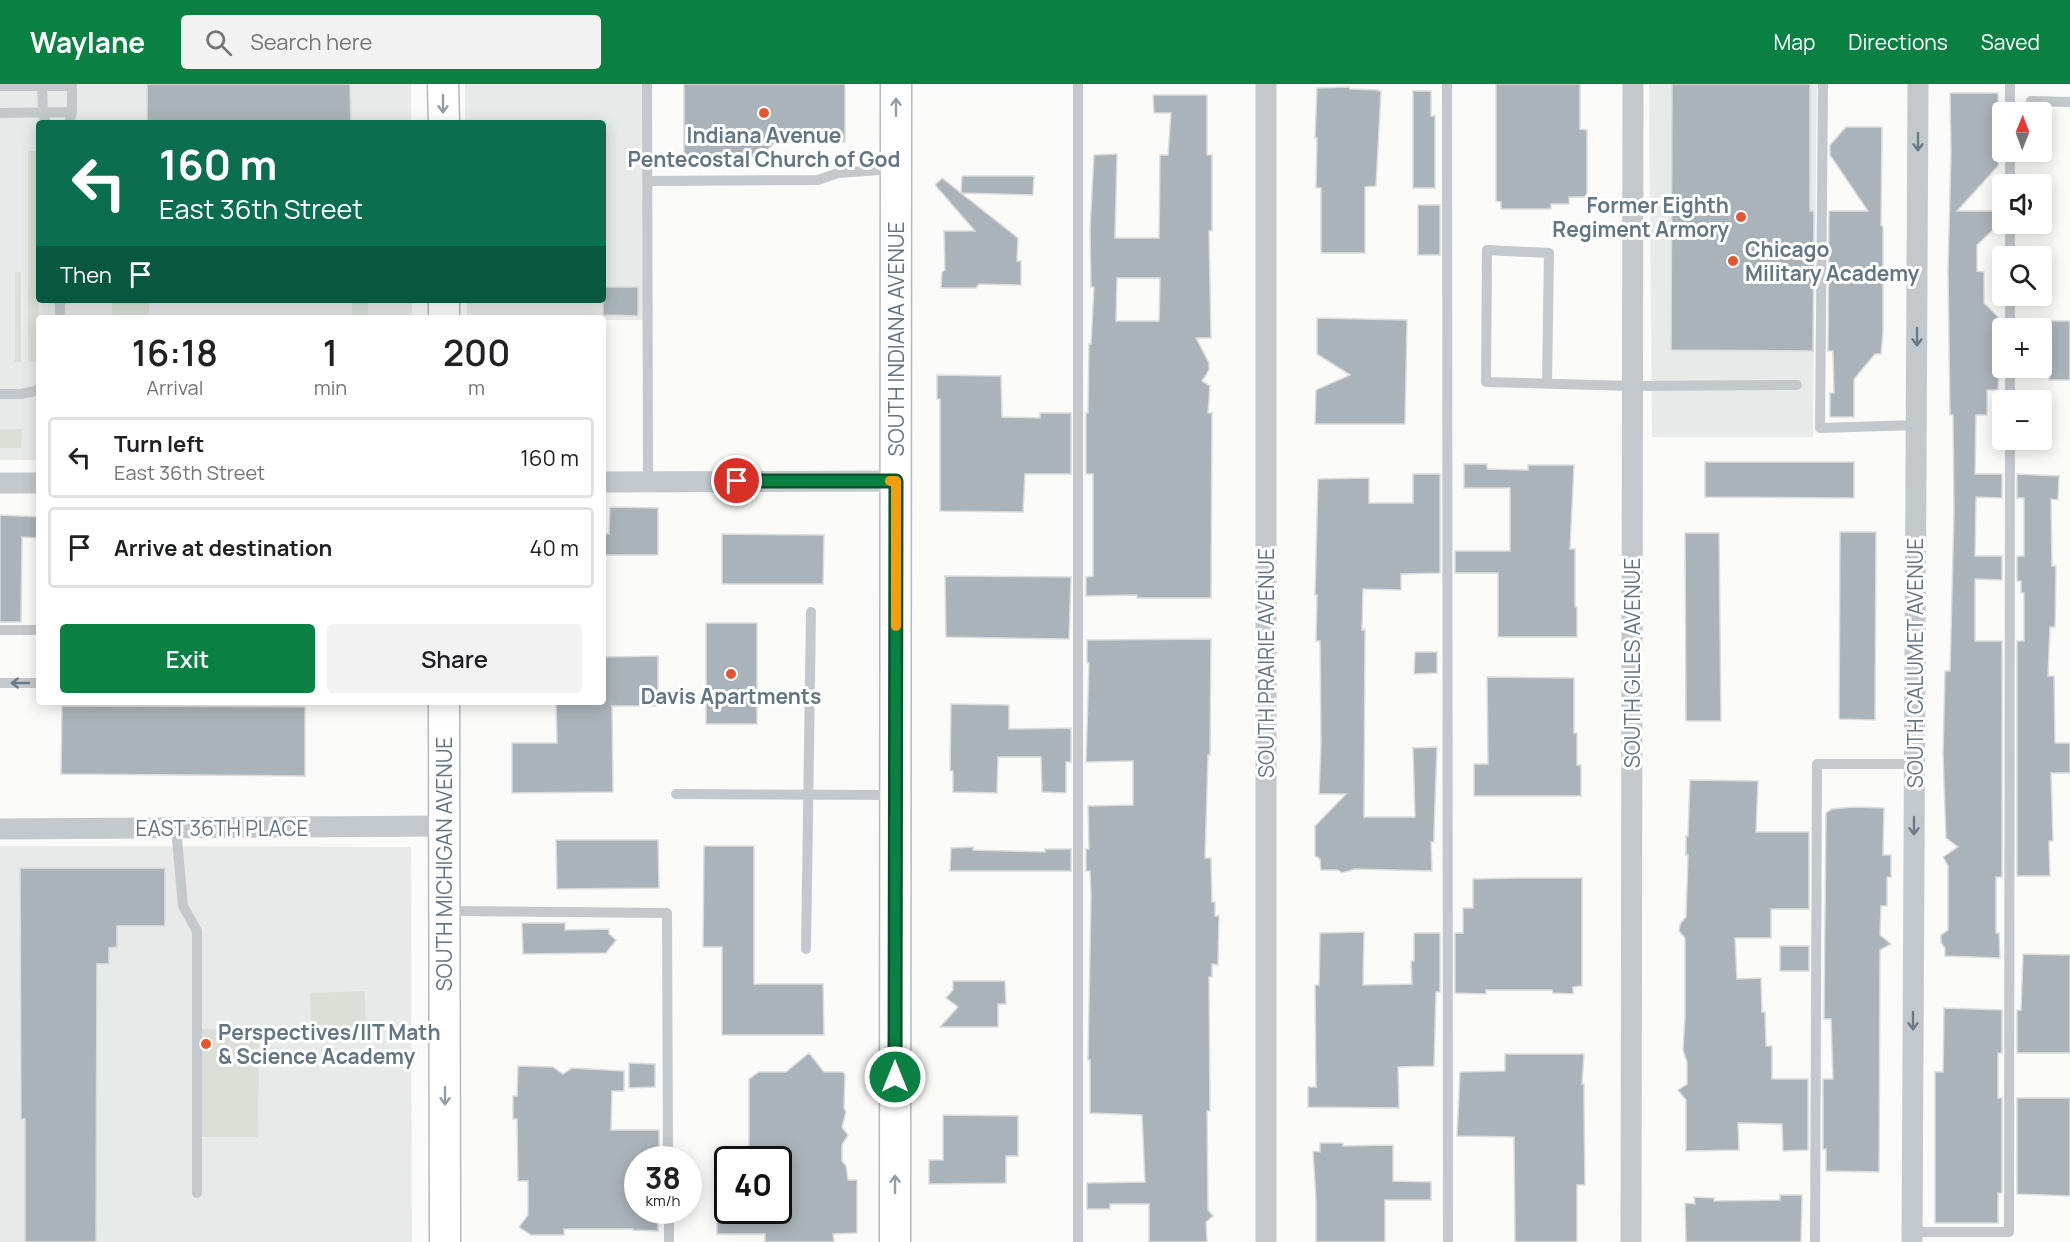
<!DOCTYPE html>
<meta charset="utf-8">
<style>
body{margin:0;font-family:Manrope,sans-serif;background:#f2f2f2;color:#202124;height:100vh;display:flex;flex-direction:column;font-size:22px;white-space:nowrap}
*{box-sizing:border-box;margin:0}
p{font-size:20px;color:#757577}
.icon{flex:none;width:33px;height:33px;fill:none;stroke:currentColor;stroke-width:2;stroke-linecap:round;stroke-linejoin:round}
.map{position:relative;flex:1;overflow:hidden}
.details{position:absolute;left:36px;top:231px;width:570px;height:390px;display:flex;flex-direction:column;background:#fff;border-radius:6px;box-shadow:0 3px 15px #0003}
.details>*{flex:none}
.hud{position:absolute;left:36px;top:36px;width:570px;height:183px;border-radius:6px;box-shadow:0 3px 15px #0003;background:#0b6e4f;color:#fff;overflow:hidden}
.needle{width:39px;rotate:1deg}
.fabs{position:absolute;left:1992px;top:18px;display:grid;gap:12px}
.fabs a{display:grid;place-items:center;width:60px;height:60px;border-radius:6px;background:#fff;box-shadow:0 3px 15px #0003;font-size:30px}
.speed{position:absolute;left:624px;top:1062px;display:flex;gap:12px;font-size:30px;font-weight:700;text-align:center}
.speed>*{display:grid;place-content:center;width:78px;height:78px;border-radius:50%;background:#fff;box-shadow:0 3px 15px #0003;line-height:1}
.speed small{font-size:15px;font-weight:400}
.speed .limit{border:3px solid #111;border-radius:9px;background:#fff;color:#111}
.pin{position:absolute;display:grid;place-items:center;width:51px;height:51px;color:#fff;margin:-26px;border:3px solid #fff;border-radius:50%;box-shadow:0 2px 6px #0007}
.me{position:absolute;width:66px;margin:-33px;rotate:0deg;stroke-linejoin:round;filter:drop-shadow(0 0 4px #0008)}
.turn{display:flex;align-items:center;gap:21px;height:126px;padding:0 24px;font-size:27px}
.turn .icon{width:78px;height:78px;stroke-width:2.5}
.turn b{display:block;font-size:42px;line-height:51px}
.then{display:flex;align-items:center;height:57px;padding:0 24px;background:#0003;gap:12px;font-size:22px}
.eta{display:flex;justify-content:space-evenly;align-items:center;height:102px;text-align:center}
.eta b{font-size:36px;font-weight:600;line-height:42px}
.cta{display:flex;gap:12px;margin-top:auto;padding:12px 24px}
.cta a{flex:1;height:69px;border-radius:6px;background:#0b8043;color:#fff;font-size:24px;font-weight:600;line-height:69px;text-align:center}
.cta a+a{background:#f2f2f2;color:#202124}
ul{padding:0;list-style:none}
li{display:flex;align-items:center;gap:18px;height:81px;margin:0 12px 9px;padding:0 12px;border:3px solid #e0e0e0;border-radius:6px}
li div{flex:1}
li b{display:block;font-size:22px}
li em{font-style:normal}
header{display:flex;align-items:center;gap:36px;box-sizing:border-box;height:84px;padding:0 30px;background:#0b8043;color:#fff}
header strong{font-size:28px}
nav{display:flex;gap:33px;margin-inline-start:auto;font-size:21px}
.search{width:420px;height:54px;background:#f2f2f2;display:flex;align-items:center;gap:15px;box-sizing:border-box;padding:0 21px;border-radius:6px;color:#757577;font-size:22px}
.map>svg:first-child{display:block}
.built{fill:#e8e9e9}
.green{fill:#dadfd7}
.building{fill:#aab3b9;stroke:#dcdcda;stroke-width:1.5;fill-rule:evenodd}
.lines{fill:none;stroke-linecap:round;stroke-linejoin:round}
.secondary-casing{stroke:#b3babf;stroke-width:33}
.lane{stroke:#c3c8cc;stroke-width:10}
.street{stroke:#c3c8cc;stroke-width:21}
.secondary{stroke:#fff;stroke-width:30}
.oneway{stroke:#939fa8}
.oneway2{stroke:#6a7a87}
.route-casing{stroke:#07532c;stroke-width:15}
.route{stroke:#0b8043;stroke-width:10}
.slow{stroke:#f59e0b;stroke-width:10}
.poi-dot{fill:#e4572e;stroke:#fff;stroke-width:2}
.labels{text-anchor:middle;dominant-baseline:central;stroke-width:6;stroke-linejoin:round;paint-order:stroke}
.poi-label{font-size:21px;font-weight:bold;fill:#657683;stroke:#fff}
.street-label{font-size:21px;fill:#657683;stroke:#fff}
</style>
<header>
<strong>Waylane</strong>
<div class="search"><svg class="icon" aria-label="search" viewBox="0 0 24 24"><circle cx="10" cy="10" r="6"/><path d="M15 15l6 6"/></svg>Search here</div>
<nav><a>Map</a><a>Directions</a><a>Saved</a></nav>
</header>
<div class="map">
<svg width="2070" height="1158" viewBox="0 0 2070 1158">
<rect width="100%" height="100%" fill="#fafaf8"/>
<path class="built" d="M 0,0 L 411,0 L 411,39 L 39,39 L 39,216 L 412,216 L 412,234 L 39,234 L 39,376 L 0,376 Z
M 465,0 L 647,0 L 647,236 L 603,236 L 603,234 L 467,234 L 467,216 L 603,216 L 603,39 L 465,39 Z
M 1649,0 L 1817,0 L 1813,353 L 1652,353 Z
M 0,762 L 411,763 L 412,1158 L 0,1158 Z"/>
<path class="green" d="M 28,67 L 38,67 L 38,278 L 28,278 Z
M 15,188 L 21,188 L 21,278 L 15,278 Z
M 112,216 L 149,216 L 149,234 L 112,234 Z
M 352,216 L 368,216 L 368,234 L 352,234 Z
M 0,345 L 22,345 L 21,364 L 0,364 Z
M 365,907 L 366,955 L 312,956 L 310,909 Z
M 202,945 L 259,946 L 258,1053 L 202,1053 Z"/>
<path class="building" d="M 147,0 L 350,0 L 351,39 L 147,39 Z
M 684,0 L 845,0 L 845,58 L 775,58 L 761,73 L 684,73 Z
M 1496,0 L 1580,0 L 1580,45 L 1587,46 L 1587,113 L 1569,113 L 1569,120 L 1551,120 L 1551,125 L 1501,125 L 1501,118 L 1496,117 Z
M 1672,0 L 1810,0 L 1810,127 L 1814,127 L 1813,267 L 1671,266 Z
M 1349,3 L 1350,5 L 1378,6 L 1378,7 L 1381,7 L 1376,102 L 1365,103 L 1365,169 L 1321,169 L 1321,104 L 1316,104 L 1317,54 L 1315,54 L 1317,4 Z
M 1413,7 L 1431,7 L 1431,32 L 1435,32 L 1435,104 L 1413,104 Z
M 1950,9 L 1998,9 L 1998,82 L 1957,127 L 1999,127 L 1999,140 L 1977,161 L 1977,187 L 1984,188 L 1984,219 L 1998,233 L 1999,284 L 1998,306 L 1987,306 L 1987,331 L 1976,331 L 1975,390 L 2002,390 L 2002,414 L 1976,413 L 1975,472 L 2002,472 L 2002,496 L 1975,495 L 1975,557 L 2002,557 L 2002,793 L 1996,793 L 1996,849 L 1999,849 L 2000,874 L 1945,872 L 1945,864 L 1941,859 L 1941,851 L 1948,846 L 1948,782 L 1943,773 L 1958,763 L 1946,754 L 1943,670 L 1945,587 L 1950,587 L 1954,428 L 1953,331 L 1950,331 L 1948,187 L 1951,68 Z
M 1153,11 L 1207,11 L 1207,71 L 1212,71 L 1212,147 L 1209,147 L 1211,254 L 1196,254 L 1209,279 L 1209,286 L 1202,297 L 1210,302 L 1208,329 L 1212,329 L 1211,514 L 1137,514 L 1137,511 L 1086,512 L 1086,493 L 1093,492 L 1093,390 L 1086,390 L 1086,329 L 1088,329 L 1089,260 L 1091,260 L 1094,203 L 1091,203 L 1090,145 L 1094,71 L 1117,70 L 1115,154 L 1159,154 L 1160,71 L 1168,71 L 1171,29 L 1154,29 ZM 1117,194 L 1160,194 L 1159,237 L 1116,237 Z
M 1846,43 L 1882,43 L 1881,141 L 1883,143 L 1883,248 L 1881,270 L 1875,270 L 1854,295 L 1854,333 L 1830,333 L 1830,309 L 1834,309 L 1833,267 L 1828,267 L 1829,127 L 1868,127 L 1830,71 L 1830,61 Z
M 962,92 L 1034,92 L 1033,111 L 961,109 L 1018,154 L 1017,177 L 1021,177 L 1021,201 L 979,200 L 976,204 L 941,204 L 942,188 L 945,186 L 944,147 L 975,147 L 935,101 L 942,94 L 961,109 Z
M 1418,121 L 1440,121 L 1440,171 L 1418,171 Z
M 603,203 L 638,203 L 638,232 L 603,231 Z
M 1317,234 L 1407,236 L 1405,340 L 1315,340 L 1316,306 L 1350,291 L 1317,270 Z
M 2041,237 L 2070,237 L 2070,296 L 2049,296 L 2049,288 L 2042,288 Z
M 937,291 L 1001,292 L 1002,333 L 1040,334 L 1040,329 L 1071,329 L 1071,390 L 1025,390 L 1023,428 L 940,427 L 940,315 L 937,315 Z
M 1705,378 L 1854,378 L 1854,414 L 1705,413 Z
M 1464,380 L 1487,380 L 1487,385 L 1528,386 L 1528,381 L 1574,381 L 1570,465 L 1575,465 L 1575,523 L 1577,523 L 1577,553 L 1498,553 L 1498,489 L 1455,489 L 1455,467 L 1510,467 L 1510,404 L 1464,404 Z
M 1413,390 L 1440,390 L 1440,489 L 1401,490 L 1401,506 L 1363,505 L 1362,546 L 1365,545 L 1364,733 L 1415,733 L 1413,664 L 1437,663 L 1434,749 L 1434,758 L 1431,758 L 1432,787 L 1355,785 L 1342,789 L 1338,786 L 1321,786 L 1320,775 L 1315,772 L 1315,742 L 1346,710 L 1319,710 L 1321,659 L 1320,557 L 1316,557 L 1317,511 L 1315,511 L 1318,395 L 1369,394 L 1369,419 L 1413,419 Z
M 2017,390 L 2059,392 L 2058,416 L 2051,415 L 2052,482 L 2056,482 L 2055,543 L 2050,543 L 2048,592 L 2054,592 L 2055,659 L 2070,659 L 2070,689 L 2051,689 L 2053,757 L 2049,757 L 2050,792 L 2017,792 L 2017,557 L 2024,557 L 2024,509 L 2021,509 L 2021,497 L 2017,497 L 2017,472 L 2024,472 L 2024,414 L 2017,414 Z
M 610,423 L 658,424 L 658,471 L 603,471 L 603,449 L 609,450 Z
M 0,431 L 39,433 L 39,454 L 22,453 L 21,538 L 0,538 Z
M 1840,448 L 1876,448 L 1875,636 L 1839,635 Z
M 1685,449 L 1719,449 L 1721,637 L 1686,637 Z
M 722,450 L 824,451 L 823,500 L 722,500 Z
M 945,492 L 1071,493 L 1069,555 L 946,553 Z
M 706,539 L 757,539 L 757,640 L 706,640 Z
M 1211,555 L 1210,671 L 1208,671 L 1205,774 L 1211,774 L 1212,818 L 1215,818 L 1215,832 L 1219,832 L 1218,881 L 1212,880 L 1212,893 L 1209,893 L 1210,1027 L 1207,1027 L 1208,1126 L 1213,1132 L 1206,1138 L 1207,1158 L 1149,1158 L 1149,1120 L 1110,1120 L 1110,1125 L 1087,1125 L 1087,1099 L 1145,1098 L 1142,1031 L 1090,1029 L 1090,976 L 1088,976 L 1091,812 L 1090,787 L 1086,787 L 1086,765 L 1089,765 L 1088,722 L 1133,721 L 1133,677 L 1086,678 L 1089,579 L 1087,579 L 1087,556 Z
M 1415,568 L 1437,568 L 1437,589 L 1414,590 Z
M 658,572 L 658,622 L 612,622 L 613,708 L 512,709 L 512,659 L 557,659 L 556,618 L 603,618 L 603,573 Z
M 1487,593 L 1574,594 L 1574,649 L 1577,649 L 1577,681 L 1581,681 L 1581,712 L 1474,712 L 1474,680 L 1488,680 Z
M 951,620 L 1009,621 L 1009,645 L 1071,644 L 1071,678 L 1066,678 L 1066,709 L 1042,708 L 1041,673 L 998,673 L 997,709 L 953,708 L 953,687 L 950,687 Z
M 62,622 L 305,623 L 305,692 L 61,690 Z
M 1690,696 L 1758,697 L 1756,748 L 1809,748 L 1809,825 L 1771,825 L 1771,854 L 1735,854 L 1737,895 L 1761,894 L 1762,928 L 1765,928 L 1766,962 L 1772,962 L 1772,995 L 1808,995 L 1808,1066 L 1783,1067 L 1782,1040 L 1738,1039 L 1739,1066 L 1686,1067 L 1686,1016 L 1678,1006 L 1687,1000 L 1687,978 L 1683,966 L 1685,932 L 1685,854 L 1679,847 L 1680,840 L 1686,833 L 1688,771 L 1686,771 L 1686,752 L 1688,752 Z
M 1853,723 L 1884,724 L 1883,771 L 1891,771 L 1891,793 L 1887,793 L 1887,822 L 1881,822 L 1880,851 L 1891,860 L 1880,866 L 1879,1088 L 1826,1087 L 1826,1065 L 1823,1065 L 1823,995 L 1833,995 L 1831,935 L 1824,935 L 1826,729 L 1832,725 Z
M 556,756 L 658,756 L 659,804 L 557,805 Z
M 704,762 L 754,762 L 754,900 L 823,900 L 824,951 L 722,951 L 722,863 L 703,863 Z
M 973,763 L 973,766 L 1045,768 L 1045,765 L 1071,765 L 1071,787 L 950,787 L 951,764 Z
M 20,784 L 165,784 L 165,842 L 117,842 L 117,863 L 109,864 L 109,880 L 97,880 L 96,1158 L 25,1158 L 25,1035 L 21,1035 Z
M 1517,794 L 1582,794 L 1582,902 L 1573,903 L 1573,910 L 1553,909 L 1552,906 L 1486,906 L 1486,910 L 1455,909 L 1455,849 L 1463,849 L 1463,824 L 1473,824 L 1473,795 Z
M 522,839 L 565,839 L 565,846 L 609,845 L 609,850 L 616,856 L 606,869 L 523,870 Z
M 1364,848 L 1363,901 L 1412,900 L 1411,877 L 1414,877 L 1414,849 L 1440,849 L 1440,908 L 1436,908 L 1434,982 L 1398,983 L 1399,1024 L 1308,1023 L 1308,1003 L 1316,1003 L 1315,901 L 1319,901 L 1320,849 Z
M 1780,862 L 1809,862 L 1809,887 L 1780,887 Z
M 2023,870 L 2070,871 L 2070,969 L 2017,969 L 2017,926 L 2021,926 Z
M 953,897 L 1005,897 L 1006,920 L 998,920 L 998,943 L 940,943 L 958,923 L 946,914 L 953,906 Z
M 1944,924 L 2002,926 L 2002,969 L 1998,969 L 1998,1014 L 2002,1014 L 2002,1109 L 1998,1109 L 1998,1139 L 1935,1139 L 1935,988 L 1943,988 Z
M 809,969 L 824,988 L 843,988 L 845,991 L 844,1024 L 846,1028 L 842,1043 L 848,1051 L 842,1061 L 842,1077 L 846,1082 L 848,1096 L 857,1096 L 857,1149 L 833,1150 L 834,1158 L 765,1158 L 765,1150 L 717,1150 L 717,1126 L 778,1126 L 778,1076 L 749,1076 L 749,995 L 759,988 L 786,988 Z
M 1505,970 L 1584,970 L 1582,1000 L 1584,1000 L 1584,1022 L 1585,1101 L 1577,1101 L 1577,1158 L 1515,1158 L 1514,1053 L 1457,1052 L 1460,988 L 1505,987 Z
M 629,979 L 655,980 L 655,1003 L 629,1004 Z
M 518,982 L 553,983 L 563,990 L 572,984 L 624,987 L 624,1007 L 612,1007 L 611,1046 L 659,1046 L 659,1066 L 656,1066 L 656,1076 L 638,1076 L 638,1126 L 658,1126 L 658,1147 L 633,1146 L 633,1145 L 564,1145 L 564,1151 L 531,1151 L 519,1143 L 528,1131 L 528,1097 L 518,1097 L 517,1035 L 513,1035 L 513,1012 L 517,1012 Z
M 2017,1014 L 2070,1014 L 2070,1112 L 2017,1110 Z
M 943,1031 L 1018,1032 L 1018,1072 L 1006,1072 L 1006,1099 L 929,1100 L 929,1076 L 943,1076 Z
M 1320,1059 L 1343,1059 L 1343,1062 L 1393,1061 L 1393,1097 L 1431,1098 L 1431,1116 L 1385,1116 L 1385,1158 L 1316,1158 L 1316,1116 L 1313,1067 L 1320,1068 Z
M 1780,1111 L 1802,1111 L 1801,1158 L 1686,1158 L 1685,1119 L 1695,1120 L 1694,1113 L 1714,1114 L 1714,1117 L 1780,1116 Z"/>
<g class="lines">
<defs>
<path id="secondary" d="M 443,0 L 444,39
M 444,216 L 444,234
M 444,618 L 445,1158
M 895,1158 L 896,0"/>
</defs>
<use href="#secondary" class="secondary-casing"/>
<path class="lane" d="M 42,0 L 43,29 L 46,39
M 647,0 L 648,397
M 1078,0 L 1078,1158
M 1447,0 L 1448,1158
M 1823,0 L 1820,344 L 1917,341
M 0,2 L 72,2
M 2031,17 L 2070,18
M 2010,28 L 2010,0
M 0,29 L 72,28
M 69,39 L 72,28 L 72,0
M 647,97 L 818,96 L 838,89 L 894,85
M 2010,100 L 2010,68
M 2010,172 L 2010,140
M 60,216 L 60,234
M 2010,244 L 2010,212
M 1547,300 L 1549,169 L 1487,166 L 1486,298 L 1632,302 L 1797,301
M 0,310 L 21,310 L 39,306
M 2010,316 L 2010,284
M 0,546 L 39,546
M 0,599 L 39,599
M 676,710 L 892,711
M 176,744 L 183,822 L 197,847 L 197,1109
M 446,827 L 667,829 L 668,1076
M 806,865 L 811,528
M 669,1126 L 669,1158
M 1912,1148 L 2009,1148 L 2010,356
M 1815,1158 L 1817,680 L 1914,680"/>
<path class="street" d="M 1266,0 L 1266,1158
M 603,398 L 896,397
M 0,399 L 39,399
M 0,745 L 444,742
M 1631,1158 L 1633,0
M 1912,1158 L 1918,0"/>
<use href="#secondary" class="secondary"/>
</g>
<defs><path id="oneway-shaft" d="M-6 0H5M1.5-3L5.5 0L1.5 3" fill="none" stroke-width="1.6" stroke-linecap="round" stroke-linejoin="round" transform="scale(1.5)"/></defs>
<g class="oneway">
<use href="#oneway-shaft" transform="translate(443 20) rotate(90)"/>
<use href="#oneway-shaft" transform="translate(896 23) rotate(-90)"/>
<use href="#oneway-shaft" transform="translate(445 1012) rotate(90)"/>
<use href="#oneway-shaft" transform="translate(895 1100) rotate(-90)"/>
</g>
<g class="oneway2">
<use href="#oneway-shaft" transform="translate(1918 58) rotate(90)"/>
<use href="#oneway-shaft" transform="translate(1917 253) rotate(90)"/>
<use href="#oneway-shaft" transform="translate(20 599) rotate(-180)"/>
<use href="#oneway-shaft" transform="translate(1914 742) rotate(90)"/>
<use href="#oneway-shaft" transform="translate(1913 937) rotate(90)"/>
</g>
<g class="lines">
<defs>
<path id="route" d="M 737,397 L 896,397 L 895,993"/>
</defs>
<use href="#route" class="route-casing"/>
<use href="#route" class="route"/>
<path class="slow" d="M 890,397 L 896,397 L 896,542"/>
</g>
<g class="poi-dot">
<circle cx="764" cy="29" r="6"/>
<circle cx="1741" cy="133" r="6"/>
<circle cx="1733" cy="177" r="6"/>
<circle cx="731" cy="590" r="6"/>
<circle cx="206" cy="960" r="6"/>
</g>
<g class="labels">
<g class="poi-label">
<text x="764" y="51">Indiana Avenue<tspan x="764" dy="24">Pentecostal Church of God</tspan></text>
<text x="1729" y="121" text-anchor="end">Former Eighth<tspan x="1729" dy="24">Regiment Armory</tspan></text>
<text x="1745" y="165" text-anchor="start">Chicago<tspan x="1745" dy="24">Military Academy</tspan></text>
<text x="731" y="612">Davis Apartments</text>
<text x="218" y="948" text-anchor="start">Perspectives/IIT Math<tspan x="218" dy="24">&amp; Science Academy</tspan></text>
</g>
<g class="street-label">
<text transform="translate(896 255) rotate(-90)">SOUTH INDIANA AVENUE</text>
<text transform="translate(1266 579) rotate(-90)">SOUTH PRAIRIE AVENUE</text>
<text transform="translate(1632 579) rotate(-90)">SOUTH GILES AVENUE</text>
<text transform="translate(1915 579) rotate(-90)">SOUTH CALUMET AVENUE</text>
<text x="222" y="744">EAST 36TH PLACE</text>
<text transform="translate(444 780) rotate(-90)">SOUTH MICHIGAN AVENUE</text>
</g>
</g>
</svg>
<div class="fabs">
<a><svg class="needle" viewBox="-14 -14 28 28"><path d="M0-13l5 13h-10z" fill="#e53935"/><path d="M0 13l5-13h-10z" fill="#757577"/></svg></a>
<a><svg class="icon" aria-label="sound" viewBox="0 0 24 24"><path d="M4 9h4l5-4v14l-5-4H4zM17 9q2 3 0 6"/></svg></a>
<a><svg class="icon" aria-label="search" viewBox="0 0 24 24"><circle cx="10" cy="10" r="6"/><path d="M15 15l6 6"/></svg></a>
<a>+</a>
<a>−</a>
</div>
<div class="speed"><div>38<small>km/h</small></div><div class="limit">40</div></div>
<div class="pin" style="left:737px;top:397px;background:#d93025"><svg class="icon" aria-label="arrive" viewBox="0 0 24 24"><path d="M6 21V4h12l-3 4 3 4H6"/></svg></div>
<svg class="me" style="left:895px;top:993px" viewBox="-20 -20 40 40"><circle r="17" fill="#0b8043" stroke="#fff" stroke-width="3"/><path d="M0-11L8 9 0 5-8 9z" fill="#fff"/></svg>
<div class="hud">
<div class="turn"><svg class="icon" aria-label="left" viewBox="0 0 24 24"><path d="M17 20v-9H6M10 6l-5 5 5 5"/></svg><div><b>160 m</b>East 36th Street</div></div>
<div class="then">Then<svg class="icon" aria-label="arrive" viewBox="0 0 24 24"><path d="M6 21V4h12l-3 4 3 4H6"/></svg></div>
</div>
<section class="details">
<div class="eta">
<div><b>16:18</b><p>Arrival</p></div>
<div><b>1</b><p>min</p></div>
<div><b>200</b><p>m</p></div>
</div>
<ul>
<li><svg class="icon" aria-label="left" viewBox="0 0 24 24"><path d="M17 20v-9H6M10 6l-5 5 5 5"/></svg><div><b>Turn left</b><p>East 36th Street</p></div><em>160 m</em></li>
<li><svg class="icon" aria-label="arrive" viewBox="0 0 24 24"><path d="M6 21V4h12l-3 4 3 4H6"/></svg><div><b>Arrive at destination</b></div><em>40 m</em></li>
</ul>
<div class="cta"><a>Exit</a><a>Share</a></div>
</section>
</div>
